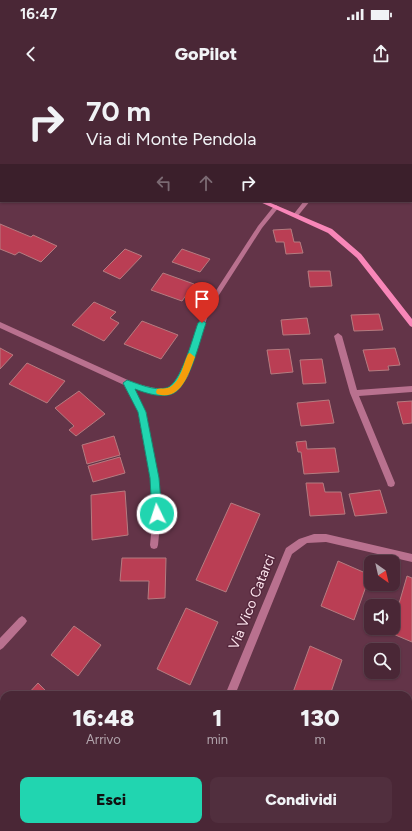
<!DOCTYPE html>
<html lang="it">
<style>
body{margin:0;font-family:Figtree,sans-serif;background:#512f3e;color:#f1f3f6;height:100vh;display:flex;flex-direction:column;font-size:15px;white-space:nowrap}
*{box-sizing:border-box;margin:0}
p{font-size:13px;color:#b2a5ad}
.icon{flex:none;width:22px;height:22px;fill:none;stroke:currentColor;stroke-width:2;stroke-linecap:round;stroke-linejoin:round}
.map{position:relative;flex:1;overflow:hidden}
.side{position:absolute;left:0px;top:611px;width:412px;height:140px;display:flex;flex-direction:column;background:#4a2736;border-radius:12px 12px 0 0;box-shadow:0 1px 3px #0004,0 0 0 1px #614451}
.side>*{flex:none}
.top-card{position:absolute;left:0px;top:0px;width:412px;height:122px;box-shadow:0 1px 3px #0004,0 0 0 1px #614451;background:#4a2736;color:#f1f3f6;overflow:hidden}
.needle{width:26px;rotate:146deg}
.controls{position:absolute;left:364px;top:475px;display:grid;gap:8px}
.controls a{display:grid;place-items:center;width:36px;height:36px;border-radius:8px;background:#4a2736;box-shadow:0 1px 3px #0004,0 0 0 1px #614451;font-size:20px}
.pin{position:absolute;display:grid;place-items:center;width:34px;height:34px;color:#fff;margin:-41px -17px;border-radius:50% 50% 50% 0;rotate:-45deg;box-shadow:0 0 4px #0007}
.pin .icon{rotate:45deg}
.me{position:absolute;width:44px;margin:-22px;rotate:356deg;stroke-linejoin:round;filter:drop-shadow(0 0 3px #0008)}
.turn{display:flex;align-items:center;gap:14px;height:84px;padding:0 20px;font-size:18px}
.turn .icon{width:52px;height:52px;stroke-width:2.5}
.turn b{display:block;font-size:28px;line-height:34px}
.lanes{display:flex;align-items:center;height:38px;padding:0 20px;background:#0003;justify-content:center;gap:20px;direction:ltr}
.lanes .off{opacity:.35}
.eta{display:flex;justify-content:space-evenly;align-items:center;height:68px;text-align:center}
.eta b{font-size:24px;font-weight:800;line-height:28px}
.cta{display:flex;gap:8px;margin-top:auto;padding:8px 20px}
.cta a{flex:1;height:46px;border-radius:8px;background:#21d5b0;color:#111;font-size:16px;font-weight:800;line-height:46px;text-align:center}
.cta a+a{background:#512f3e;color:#f1f3f6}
.status{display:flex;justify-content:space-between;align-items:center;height:28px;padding:0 20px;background:#4a2736;direction:ltr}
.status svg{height:11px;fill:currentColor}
header{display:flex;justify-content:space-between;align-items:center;height:52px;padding:0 20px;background:#4a2736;font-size:18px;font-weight:800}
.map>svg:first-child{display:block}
.building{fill:#ba3e54;stroke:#b57b80}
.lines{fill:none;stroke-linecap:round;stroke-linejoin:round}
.lane{fill:#b9718f;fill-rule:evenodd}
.street{fill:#b9718f;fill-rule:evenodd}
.secondary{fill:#f886b8;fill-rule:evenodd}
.route{fill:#21d5b0;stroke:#158a72}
.slow{fill:#f59e0b}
.labels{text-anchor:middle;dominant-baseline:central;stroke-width:3;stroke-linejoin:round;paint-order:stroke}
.street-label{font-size:14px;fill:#fde5ee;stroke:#57293e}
</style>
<div class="status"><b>16:47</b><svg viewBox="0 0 49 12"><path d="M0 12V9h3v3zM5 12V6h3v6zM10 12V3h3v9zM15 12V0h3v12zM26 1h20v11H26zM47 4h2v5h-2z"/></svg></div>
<header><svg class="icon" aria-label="back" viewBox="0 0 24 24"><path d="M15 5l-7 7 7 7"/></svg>GoPilot<svg class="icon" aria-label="share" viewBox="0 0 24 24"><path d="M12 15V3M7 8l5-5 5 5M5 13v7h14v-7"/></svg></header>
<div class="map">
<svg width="412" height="751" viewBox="0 0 412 751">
<rect width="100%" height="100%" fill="#633448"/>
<path class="building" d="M 0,144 L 31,157 L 33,155 L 57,166 L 41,182 L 19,172 L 15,175 L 0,169 Z
M 291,149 L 294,162 L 300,162 L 303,173 L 286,174 L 284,162 L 276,162 L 273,150 Z
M 125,169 L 142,176 L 120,199 L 103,191 Z
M 182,169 L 210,179 L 200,192 L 172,182 Z
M 308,191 L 330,191 L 332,206 L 310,207 Z
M 163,193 L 194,204 L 182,221 L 151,210 Z
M 94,222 L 116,232 L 110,238 L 119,243 L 104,261 L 72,245 Z
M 379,234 L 383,250 L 354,251 L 351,235 Z
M 307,238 L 310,254 L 283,255 L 281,240 Z
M 142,241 L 178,255 L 161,279 L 124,264 Z
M 0,268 L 13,275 L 0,289 Z
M 395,268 L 400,285 L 388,286 L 389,290 L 369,291 L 363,270 Z
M 289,269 L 293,292 L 271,294 L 267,270 Z
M 322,279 L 326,303 L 303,304 L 300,280 Z
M 27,283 L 65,301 L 47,323 L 9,304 Z
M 79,311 L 105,334 L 76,356 L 69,350 L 74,346 L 55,328 Z
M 329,320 L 334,343 L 301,346 L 297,323 Z
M 412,321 L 412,343 L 403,344 L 397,322 Z
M 114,356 L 120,375 L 87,384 L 82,365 Z
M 306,361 L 307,369 L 335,368 L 339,392 L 304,394 L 301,372 L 298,372 L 296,362 Z
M 120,377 L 125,393 L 93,402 L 88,386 Z
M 306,403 L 323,403 L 325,412 L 341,412 L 345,434 L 310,436 Z
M 380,410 L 387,433 L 355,436 L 349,414 Z
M 125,411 L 128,455 L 92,460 L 91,415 Z
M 231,423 L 260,434 L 226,512 L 196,500 Z
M 122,478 L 166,478 L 165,518 L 148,519 L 149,501 L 120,501 Z
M 338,481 L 370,495 L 354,540 L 321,526 Z
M 407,496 L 412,498 L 412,562 L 379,548 L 393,548 L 393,533 L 396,534 Z
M 186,528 L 218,542 L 190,605 L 157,589 Z
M 74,546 L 101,565 L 78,596 L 51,575 Z
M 310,566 L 342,580 L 330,615 L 292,615 Z
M 38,603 L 50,615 L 27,615 Z
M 0,734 L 4,738 L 4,747 L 13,747 L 17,751 L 0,751 Z
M 80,747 L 124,747 L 122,751 L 79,751 Z
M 231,747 L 272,747 L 270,751 L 238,751 Z"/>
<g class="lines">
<path class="lane" d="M 338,253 L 342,256 L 357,310 L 412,306 L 412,312 L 359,316 L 395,403 L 394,406 L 391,407 L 388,406 L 387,403 L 350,313 L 334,256 Z"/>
<path class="street" d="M 286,0 L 294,0 L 295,1 L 287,1 Z
M 304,121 L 310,121 L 297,137 L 293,137 L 293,135 Z
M 276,125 L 279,127 L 262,148 L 210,229 L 188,296 L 180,308 L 175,312 L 164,315 L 145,312 L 133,308 L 146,332 L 158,398 L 161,434 L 158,465 L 157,468 L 154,469 L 151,468 L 150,465 L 153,434 L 150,398 L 138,332 L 124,305 L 0,248 L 0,242 L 130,301 C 139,304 161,312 170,307 C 175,305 178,299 181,295 L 204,229 L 258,146 L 274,126 Z
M 314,454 L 326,454 L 412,474 L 412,482 L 326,462 L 307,463 L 292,474 L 235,615 L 225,615 L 286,468 L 299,459 Z
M 22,536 L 25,538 L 27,541 L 25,544 L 3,568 L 0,570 L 0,558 L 19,538 Z
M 168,747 L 180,747 L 179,751 L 167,751 Z"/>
<path class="secondary" d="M 0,14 L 1,15 L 1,19 L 0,18 Z
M 258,121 L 266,121 L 332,149 L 361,174 L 412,239 L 412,247 L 410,246 L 357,178 L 328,153 Z"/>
</g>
<path class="route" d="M 202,240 L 206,243 C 200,260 190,304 174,313 C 163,319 145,313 135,309 L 146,332 L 159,398 L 162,434 L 160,437 L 157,438 L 153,437 L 152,434 L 150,398 L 138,332 L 123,303 L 127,300 C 139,304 154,311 166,308 C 181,305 193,256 198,243 Z"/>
<path class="slow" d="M 190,273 L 195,277 C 189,293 181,322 157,314 L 156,312 L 157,309 C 161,308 167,309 170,307 C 181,301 183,284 188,274 Z"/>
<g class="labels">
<g class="street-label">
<text transform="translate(252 522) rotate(-68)">Via Vico Catarci</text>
</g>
</g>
</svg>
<div class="controls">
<a><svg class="needle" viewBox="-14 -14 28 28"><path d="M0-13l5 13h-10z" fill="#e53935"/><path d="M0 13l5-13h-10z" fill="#b2a5ad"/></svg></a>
<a><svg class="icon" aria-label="sound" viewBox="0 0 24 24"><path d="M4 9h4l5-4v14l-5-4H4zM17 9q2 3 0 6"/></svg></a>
<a><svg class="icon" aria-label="search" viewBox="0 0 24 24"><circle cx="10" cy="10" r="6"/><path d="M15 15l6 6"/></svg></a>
</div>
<div class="pin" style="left:202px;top:243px;background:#d93025"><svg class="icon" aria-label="arrive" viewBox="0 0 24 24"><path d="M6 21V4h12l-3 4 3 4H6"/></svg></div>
<svg class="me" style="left:157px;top:434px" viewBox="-20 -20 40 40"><circle r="17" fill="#21d5b0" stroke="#fff" stroke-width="3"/><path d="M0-11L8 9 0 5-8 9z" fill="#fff"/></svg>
<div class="top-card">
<div class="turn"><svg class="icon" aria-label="right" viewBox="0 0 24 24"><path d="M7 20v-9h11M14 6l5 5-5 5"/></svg><div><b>70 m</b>Via di Monte Pendola</div></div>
<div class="lanes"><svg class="icon off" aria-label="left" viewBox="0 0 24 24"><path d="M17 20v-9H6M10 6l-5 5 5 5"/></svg><svg class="icon off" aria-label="ahead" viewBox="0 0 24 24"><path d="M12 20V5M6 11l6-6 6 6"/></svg><svg class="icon" aria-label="right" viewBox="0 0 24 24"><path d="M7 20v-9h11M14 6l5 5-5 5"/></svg></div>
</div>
<section class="side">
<div class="eta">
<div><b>16:48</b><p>Arrivo</p></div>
<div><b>1</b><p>min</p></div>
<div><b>130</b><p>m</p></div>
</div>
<div class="cta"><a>Esci</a><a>Condividi</a></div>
</section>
</div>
